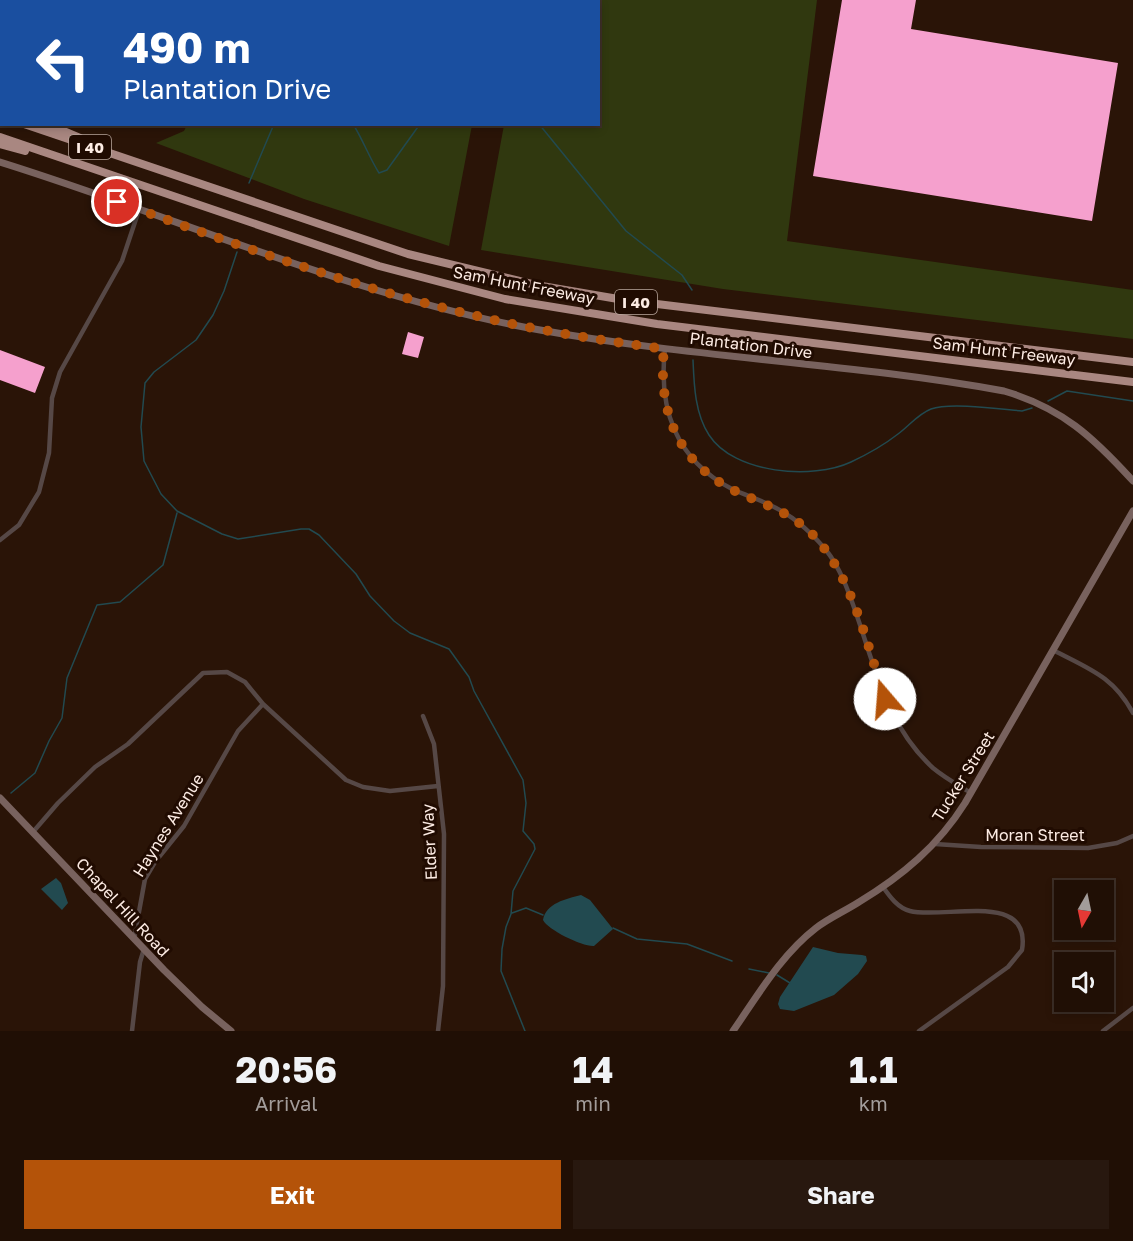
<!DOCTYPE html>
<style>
body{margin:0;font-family:"Golos Text",sans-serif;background:#28180f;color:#f1f3f6;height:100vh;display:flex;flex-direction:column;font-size:22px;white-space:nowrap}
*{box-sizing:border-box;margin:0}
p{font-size:20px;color:#a29c9a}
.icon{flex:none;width:33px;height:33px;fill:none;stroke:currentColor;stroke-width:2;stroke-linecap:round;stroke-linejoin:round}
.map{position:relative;height:1031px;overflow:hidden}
.sheet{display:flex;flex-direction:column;background:#200f05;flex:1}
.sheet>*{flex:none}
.guide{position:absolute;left:0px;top:0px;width:600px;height:126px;box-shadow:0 3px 9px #0003,0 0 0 2px #3d2f27;background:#1a4fa0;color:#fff;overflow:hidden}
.needle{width:39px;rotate:189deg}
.tools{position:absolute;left:1054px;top:880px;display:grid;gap:12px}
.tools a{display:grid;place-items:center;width:60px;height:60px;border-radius:0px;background:#200f05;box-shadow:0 3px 9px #0003,0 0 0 2px #3d2f27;font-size:30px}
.pin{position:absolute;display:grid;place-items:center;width:51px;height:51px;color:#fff;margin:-26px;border:3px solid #fff;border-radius:50%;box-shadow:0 2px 6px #0007}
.me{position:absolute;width:66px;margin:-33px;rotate:342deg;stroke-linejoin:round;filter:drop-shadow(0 0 4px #0008)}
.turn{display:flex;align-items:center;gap:21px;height:126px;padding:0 24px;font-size:27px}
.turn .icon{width:78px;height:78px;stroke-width:2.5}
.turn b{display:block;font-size:42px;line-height:51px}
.eta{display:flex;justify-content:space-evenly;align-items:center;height:102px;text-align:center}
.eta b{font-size:36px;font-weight:700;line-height:42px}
.primary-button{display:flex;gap:12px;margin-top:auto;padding:12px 24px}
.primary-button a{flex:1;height:69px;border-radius:0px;background:#b45309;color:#fff;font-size:24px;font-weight:700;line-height:69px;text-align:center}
.primary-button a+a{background:#28180f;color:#f1f3f6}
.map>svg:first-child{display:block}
.green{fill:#30380f}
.water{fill:#224a50}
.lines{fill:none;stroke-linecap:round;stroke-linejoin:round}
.stream{stroke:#224a50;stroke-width:1.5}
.building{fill:#f5a0cd}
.street{stroke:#564846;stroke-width:4.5}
.secondary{stroke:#78625e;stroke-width:7}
.highway{stroke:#a98781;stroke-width:8}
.route{stroke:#b45309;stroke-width:10;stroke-dasharray:0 18}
.labels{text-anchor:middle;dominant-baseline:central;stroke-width:6;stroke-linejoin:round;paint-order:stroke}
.shield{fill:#200b01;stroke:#baa89f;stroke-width:1.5}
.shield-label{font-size:15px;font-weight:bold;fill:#fcebe3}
.street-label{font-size:16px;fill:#fcebe3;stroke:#200b01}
</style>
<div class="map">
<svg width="1133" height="1031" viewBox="0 0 1133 1031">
<rect width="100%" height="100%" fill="#2a1407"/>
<path class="green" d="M 527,0 L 817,0 L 787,241 L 1133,290 L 1133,339 L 723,289 L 481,250 L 504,125 L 598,124 L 598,2 Z
M 187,125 L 472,125 L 449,246 L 304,199 L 156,143 L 184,131 Z"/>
<path class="water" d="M 56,878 L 61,883 L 68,903 L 62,910 L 41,889 Z
M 581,895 L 590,900 L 613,929 L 594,946 C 583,947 548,930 543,920 C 546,903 566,899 581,895 Z
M 813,947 L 838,953 L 862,955 L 866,956 L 867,961 L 858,974 L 834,995 L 794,1011 L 780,1009 L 778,1004 L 780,997 Z"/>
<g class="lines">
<path class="stream" d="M 494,0 L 494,2
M 353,124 C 363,140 369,157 379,173 L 387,170 L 420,124
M 539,124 L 626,231 L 682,275 L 692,290
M 249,183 L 274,124
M 237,252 L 224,291 L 213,315 L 196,340 L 154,372 L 145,383 L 141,427 L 144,461 L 161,494 L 177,511 L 222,534 L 238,539 L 301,529 L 309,529 L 319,535 L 356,574 L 370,596 L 394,621 L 410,633 L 449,649 L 469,677 L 474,691 L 523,780 L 526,803 L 523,831 L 534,844 L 535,849 L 513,891 L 511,914 L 506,927 L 502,949 L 501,971 L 525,1031
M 693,360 C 694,385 695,414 709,435 C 734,474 813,480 851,462 C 868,454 884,445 898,434 C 909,426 918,414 931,409 C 950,402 1000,409 1022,411 L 1032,408
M 1048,401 L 1067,391 L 1133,401
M 11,793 L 35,773 L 49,741 L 62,718 L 67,678 L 97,605 L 120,602 L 163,565 L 177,513
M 512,913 L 526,908 L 543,915
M 613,928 L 637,939 L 687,944 L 732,961
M 749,969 L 769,973
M 777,975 L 790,983"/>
</g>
<path class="building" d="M 842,0 L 916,0 L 911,29 L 1118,63 L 1092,221 L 813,176 Z
M 408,332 L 424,337 L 418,358 L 402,354 Z
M 0,350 L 45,367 L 35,393 L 0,380 Z"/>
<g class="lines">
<path class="street" d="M 665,349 C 658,409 676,460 732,489 C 745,495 758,499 770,505 C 792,515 811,532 826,550 C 841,569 849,593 857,616 C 876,671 888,727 933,768 C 945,778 958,785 971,793
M 0,540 L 19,525 L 39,492 L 49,453 L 52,398 L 60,372 L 122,261 L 139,210
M 1053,650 C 1089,669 1113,676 1133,713
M 423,716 L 434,744 L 444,834 L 443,986 L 438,1031
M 33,832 L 58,803 L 95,767 L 128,744 L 203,673 L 227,672 L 245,682 L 263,704 L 346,780 L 363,787 L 390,791 L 438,786
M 935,844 L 981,847 L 1088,848 L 1117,843 L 1133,836
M 883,887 C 890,897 898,908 910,911 C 943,920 1032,889 1022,950 L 1008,967 L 919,1031
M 134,939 L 145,879 L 155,862 L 184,826 L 238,731 L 263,704
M 132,1031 L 140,962 L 144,949
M 1103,1031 L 1133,1008"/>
<path class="secondary" d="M 0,162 C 180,218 354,297 540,330 C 694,358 851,363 1004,391 C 1062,408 1093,437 1133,481
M 0,798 L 164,970 L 202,1007 L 231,1031
M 733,1031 C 758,995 781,955 816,928 C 829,918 845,911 859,902 C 902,876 938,846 965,803 L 1133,511"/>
<path class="highway" d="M 0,105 L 2,106
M 0,116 L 2,117
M 24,124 L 408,254 L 536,285 L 624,300 L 1133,362
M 47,124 L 80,138
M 0,137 L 379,266 L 505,299 L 657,324 L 1133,382
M 0,144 L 25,151"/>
</g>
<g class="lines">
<path class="route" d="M 117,202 C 235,244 355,288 477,316 C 539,331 601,340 664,349 C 658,409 676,461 733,490 C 762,504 792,512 815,537 C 854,581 867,645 885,699"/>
</g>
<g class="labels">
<g class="shield">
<rect x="69" y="135" width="42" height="24" rx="4.5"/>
<rect x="615" y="290" width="42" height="24" rx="4.5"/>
</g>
<g class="shield-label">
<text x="90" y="147">I 40</text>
<text x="636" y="302">I 40</text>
</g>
<g class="street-label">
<text transform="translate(524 285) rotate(11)">Sam Hunt Freeway</text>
<text transform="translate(751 345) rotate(7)">Plantation Drive</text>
<text transform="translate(1004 351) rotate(7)">Sam Hunt Freeway</text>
<text transform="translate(963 776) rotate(-58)">Tucker Street</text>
<text transform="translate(168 825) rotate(-58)">Haynes Avenue</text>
<text x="1035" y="835">Moran Street</text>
<text transform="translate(429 842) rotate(-93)">Elder Way</text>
<text transform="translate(123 907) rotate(47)">Chapel Hill Road</text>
</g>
</g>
</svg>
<div class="tools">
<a><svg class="needle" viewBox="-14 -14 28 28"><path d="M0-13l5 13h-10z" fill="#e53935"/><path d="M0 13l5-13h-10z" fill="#a29c9a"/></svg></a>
<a><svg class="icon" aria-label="sound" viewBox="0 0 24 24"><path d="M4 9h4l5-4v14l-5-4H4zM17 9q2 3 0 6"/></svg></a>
</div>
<div class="pin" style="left:117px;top:202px;background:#d93025"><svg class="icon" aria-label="arrive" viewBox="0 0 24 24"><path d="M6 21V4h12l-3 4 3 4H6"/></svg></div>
<svg class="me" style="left:885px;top:699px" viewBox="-20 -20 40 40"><circle r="19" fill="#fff"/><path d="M0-13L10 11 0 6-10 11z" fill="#b45309"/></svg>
<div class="guide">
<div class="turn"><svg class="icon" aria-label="left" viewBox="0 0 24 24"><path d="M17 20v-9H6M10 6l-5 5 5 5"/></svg><div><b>490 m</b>Plantation Drive</div></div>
</div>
</div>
<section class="sheet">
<div class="eta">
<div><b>20:56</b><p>Arrival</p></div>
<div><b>14</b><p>min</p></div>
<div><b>1.1</b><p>km</p></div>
</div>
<div class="primary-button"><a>Exit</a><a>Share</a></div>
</section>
